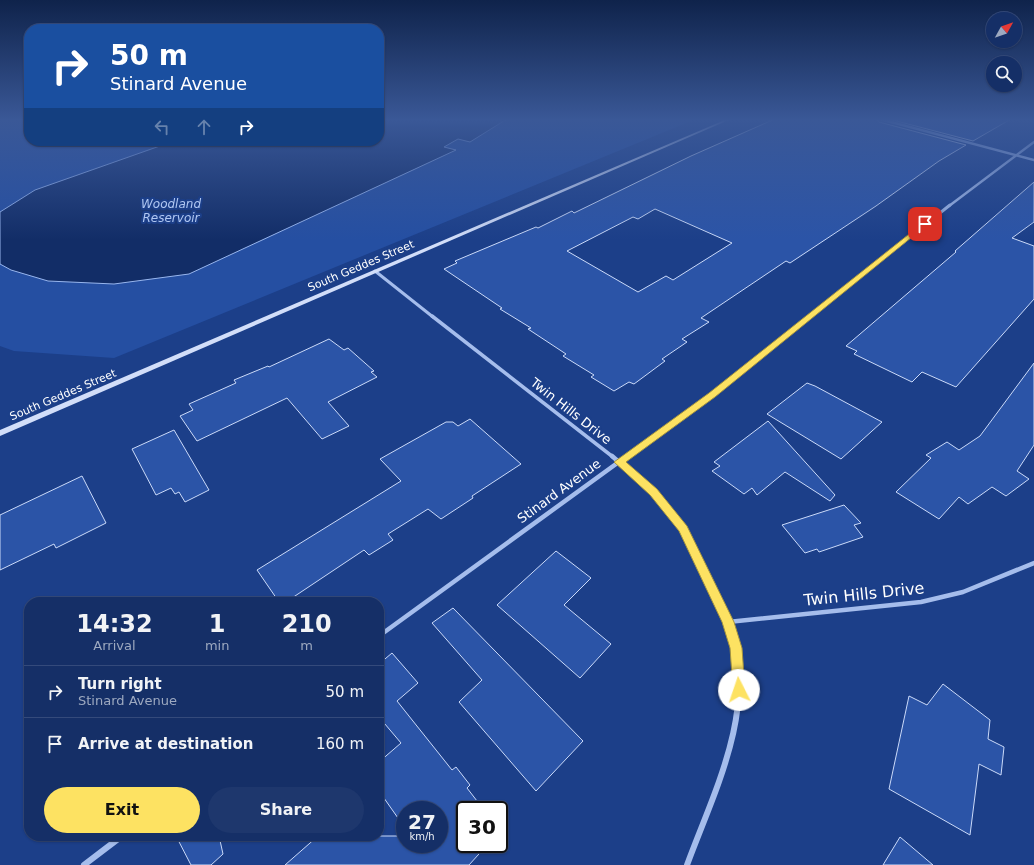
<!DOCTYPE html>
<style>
body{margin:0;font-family:"DejaVu Sans",sans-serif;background:#1e376d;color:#f1f3f6;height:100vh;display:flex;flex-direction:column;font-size:15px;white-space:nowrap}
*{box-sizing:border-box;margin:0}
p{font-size:13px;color:#9da9c0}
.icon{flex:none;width:22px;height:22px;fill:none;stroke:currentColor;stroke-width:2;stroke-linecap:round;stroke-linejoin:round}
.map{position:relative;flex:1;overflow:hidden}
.side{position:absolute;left:24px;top:597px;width:360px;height:244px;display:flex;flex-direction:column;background:#152f67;border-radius:16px;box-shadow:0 1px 3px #0004,0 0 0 1px #344a7b}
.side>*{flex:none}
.guide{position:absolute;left:24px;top:24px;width:360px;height:122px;border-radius:16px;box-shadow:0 1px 3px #0004,0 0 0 1px #344a7b;background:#1a4fa0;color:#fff;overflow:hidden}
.needle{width:26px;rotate:50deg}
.buttons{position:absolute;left:986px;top:12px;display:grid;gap:8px}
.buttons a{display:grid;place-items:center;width:36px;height:36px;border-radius:50%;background:#152f67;box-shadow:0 1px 3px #0004,0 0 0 1px #344a7b;font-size:20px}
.speed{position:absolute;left:396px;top:801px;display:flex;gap:8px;font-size:20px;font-weight:700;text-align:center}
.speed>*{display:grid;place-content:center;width:52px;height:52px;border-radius:50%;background:#152f67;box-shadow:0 1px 3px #0004,0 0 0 1px #344a7b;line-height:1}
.speed small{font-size:10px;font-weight:400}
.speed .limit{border:2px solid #111;border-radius:6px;background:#fff;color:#111}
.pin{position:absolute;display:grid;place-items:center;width:34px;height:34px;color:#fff;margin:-17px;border-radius:8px;box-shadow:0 2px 6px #0006}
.me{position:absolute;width:44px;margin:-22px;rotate:356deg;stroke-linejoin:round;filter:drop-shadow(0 0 3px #0008)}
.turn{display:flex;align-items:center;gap:14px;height:84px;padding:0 20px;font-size:18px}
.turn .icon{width:52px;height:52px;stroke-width:2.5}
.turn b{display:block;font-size:28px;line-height:34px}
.lanes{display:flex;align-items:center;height:38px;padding:0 20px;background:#0003;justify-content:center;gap:20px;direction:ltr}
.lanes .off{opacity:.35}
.eta{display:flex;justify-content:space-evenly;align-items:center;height:68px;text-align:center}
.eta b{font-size:24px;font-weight:800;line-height:28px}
.action{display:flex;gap:8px;margin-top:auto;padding:8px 20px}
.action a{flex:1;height:46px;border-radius:24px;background:#fde262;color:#111;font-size:16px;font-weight:800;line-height:46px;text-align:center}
.action a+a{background:#1e376d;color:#f1f3f6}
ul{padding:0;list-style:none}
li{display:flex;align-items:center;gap:12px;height:52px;padding:0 20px;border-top:1px solid #344a7b}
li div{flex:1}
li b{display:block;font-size:15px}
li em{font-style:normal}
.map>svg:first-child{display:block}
.green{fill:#254fa2}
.water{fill:#122d67;stroke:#98b6ee}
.building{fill:#2b54a7;stroke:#cbdaf9;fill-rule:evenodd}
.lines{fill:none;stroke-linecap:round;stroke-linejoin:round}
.street-far4{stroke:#a5bdec;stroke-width:2.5}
.street-far3{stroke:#a5bdec;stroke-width:3}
.street-far2{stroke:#a5bdec;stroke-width:3.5}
.street-far1{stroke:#a5bdec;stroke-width:4.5}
.street{stroke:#a5bdec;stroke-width:6}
.secondary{fill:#d2def9;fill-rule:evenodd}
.route{fill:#fde262;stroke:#a49340}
.labels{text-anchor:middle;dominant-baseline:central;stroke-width:4;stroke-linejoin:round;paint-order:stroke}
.far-street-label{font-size:11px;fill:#fff;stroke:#1c3f89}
.far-water-label{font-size:12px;font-style:italic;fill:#b1c8f3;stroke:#1c3f89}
.street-label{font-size:13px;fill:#fff;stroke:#1c3f89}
.near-street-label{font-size:16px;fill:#fff;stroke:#1c3f89}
</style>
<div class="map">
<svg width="1034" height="865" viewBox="0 0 1034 865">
<rect width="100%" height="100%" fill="#1c3f89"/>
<path class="green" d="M 0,119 L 29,119 L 29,141 L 379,141 L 379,119 L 696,119 L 114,358 L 14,351 L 0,346 Z"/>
<path class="water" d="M 379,119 L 507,119 L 470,142 L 458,139 L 444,147 L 456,150 L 189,274 L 114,284 L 48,281 L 11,270 L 0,264 L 0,212 L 35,190 L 174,141 L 379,141 Z"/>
<path class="building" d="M 777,118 L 877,119 L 879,122 L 966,145 L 939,161 L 876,206 L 790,263 L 786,261 L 701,318 L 709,322 L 682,339 L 687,342 L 662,359 L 665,361 L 634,384 L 629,382 L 614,391 L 591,377 L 594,375 L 563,356 L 566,354 L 528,329 L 531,328 L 500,309 L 502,308 L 444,269 L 457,263 L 455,261 L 536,227 L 538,228 L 572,211 L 574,213 L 691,156 ZM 655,209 L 732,243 L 673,280 L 666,276 L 638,292 L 567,251 L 633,217 L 638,219 Z
M 889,119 L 1011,119 L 973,141 Z
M 1034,182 L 1034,222 L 1012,238 L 1034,246 L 1034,299 L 956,387 L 922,372 L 912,382 L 854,354 L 857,351 L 846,346 L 956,252 L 955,251 Z
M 329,339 L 344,350 L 348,348 L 374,371 L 371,372 L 377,377 L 328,402 L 349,426 L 322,439 L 287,398 L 197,441 L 180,416 L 193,410 L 189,404 L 236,383 L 234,380 L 268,366 L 269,367 Z
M 1034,363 L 1034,445 L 1017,471 L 1029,479 L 1006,496 L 992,487 L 968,504 L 959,497 L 939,519 L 896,492 L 931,458 L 926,455 L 947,442 L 959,450 L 980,436 Z
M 807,383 L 815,386 L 882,422 L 841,459 L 767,414 Z
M 470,419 L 521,464 L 472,496 L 473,498 L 441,519 L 428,509 L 388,534 L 393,540 L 369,555 L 364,550 L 286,602 L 279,602 L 257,570 L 401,481 L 380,459 L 446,422 L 453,422 L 458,426 Z
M 768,421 L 835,495 L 830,501 L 785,472 L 757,495 L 752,488 L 744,494 L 712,471 L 720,466 L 714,462 Z
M 174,430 L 209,490 L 185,502 L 179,492 L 175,494 L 171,488 L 156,495 L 132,449 Z
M 82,476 L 106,523 L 56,548 L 54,544 L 0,570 L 0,515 Z
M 844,505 L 861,523 L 854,525 L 863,537 L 819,552 L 817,549 L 805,553 L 782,525 Z
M 556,551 L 591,578 L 564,605 L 611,644 L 580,678 L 497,605 Z
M 453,608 L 583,741 L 536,791 L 459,702 L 482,680 L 432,623 Z
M 392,653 L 418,683 L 397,701 L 452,770 L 456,767 L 470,785 L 467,788 L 484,810 L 465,810 L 465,844 L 488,844 L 469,865 L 285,865 L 318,836 L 405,836 L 405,844 L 439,844 L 439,810 L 405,810 L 405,828 L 379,791 L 379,762 L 401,743 L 379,717 L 379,664 Z
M 943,684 L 990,720 L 988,739 L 1004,747 L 1001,775 L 979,764 L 970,835 L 889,789 L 909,696 L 927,705 Z
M 176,836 L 219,836 L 223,854 L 211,865 L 191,865 Z
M 900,837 L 933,865 L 883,865 Z"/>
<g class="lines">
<path class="street-far4" d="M 880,119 L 1034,160
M 949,206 L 1034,142"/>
<path class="street-far3" d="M 375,271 L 433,317
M 809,317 L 950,205"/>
<path class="street-far2" d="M 432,316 L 613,457
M 626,457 L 712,395 L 811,316"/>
<path class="street-far1" d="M 612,456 L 653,492 L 683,529 L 728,622 L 733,637
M 728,622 L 921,602 L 963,592 L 1034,563
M 379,636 L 627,456"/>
<path class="street" d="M 84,865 L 122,836
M 687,865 C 713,794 756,713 732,636"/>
<path class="secondary" d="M 727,119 L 731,119 L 0,436 L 0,430 Z"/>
</g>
<linearGradient id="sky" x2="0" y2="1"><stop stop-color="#0f234b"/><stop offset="0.5" stop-color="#3a5897"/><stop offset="1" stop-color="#3a5897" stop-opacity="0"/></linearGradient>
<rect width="1034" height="240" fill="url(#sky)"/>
<path class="route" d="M 923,223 L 928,224 L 715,397 L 626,462 L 657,489 L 687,526 L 734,622 L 742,648 L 745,690 L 744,694 L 739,696 L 734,694 L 733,690 L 730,648 L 722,622 L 679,531 L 650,495 L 614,462 L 709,393 Z"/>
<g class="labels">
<g class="far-street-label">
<text transform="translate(361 266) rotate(-23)">South Geddes Street</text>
<text transform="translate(63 395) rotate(-23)">South Geddes Street</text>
</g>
<g class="far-water-label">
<text x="171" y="204">Woodland<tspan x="171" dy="14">Reservoir</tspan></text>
</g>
<g class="street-label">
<text transform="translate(571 411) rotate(38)">Twin Hills Drive</text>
<text transform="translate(559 491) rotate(-36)">Stinard Avenue</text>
</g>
<g class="near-street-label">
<text transform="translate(864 594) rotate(-6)">Twin Hills Drive</text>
</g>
</g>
</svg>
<div class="buttons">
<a><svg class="needle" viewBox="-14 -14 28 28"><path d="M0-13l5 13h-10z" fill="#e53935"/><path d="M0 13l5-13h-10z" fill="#9da9c0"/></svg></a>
<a><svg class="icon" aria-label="search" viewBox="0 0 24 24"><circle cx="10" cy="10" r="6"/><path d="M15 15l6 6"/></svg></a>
</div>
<div class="speed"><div>27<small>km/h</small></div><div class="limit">30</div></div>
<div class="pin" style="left:925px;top:224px;background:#d93025"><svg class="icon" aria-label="arrive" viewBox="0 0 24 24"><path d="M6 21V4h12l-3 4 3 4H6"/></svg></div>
<svg class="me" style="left:739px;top:690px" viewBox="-20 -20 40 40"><circle r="19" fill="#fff"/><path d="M0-13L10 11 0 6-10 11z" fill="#fde262"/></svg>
<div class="guide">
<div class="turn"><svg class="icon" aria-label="right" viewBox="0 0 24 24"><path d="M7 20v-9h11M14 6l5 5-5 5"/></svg><div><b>50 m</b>Stinard Avenue</div></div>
<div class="lanes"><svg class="icon off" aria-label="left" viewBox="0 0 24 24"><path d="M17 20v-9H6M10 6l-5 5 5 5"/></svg><svg class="icon off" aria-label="ahead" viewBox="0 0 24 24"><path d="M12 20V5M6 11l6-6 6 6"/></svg><svg class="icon" aria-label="right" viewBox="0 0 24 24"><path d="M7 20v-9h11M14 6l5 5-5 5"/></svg></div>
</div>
<section class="side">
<div class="eta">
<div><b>14:32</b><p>Arrival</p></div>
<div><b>1</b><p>min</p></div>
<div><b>210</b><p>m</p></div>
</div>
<ul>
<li><svg class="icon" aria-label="right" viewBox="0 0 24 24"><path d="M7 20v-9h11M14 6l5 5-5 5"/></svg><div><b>Turn right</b><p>Stinard Avenue</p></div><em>50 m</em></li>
<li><svg class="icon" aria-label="arrive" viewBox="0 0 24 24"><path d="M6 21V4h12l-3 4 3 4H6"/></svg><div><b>Arrive at destination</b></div><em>160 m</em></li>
</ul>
<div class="action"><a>Exit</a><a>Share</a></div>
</section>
</div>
